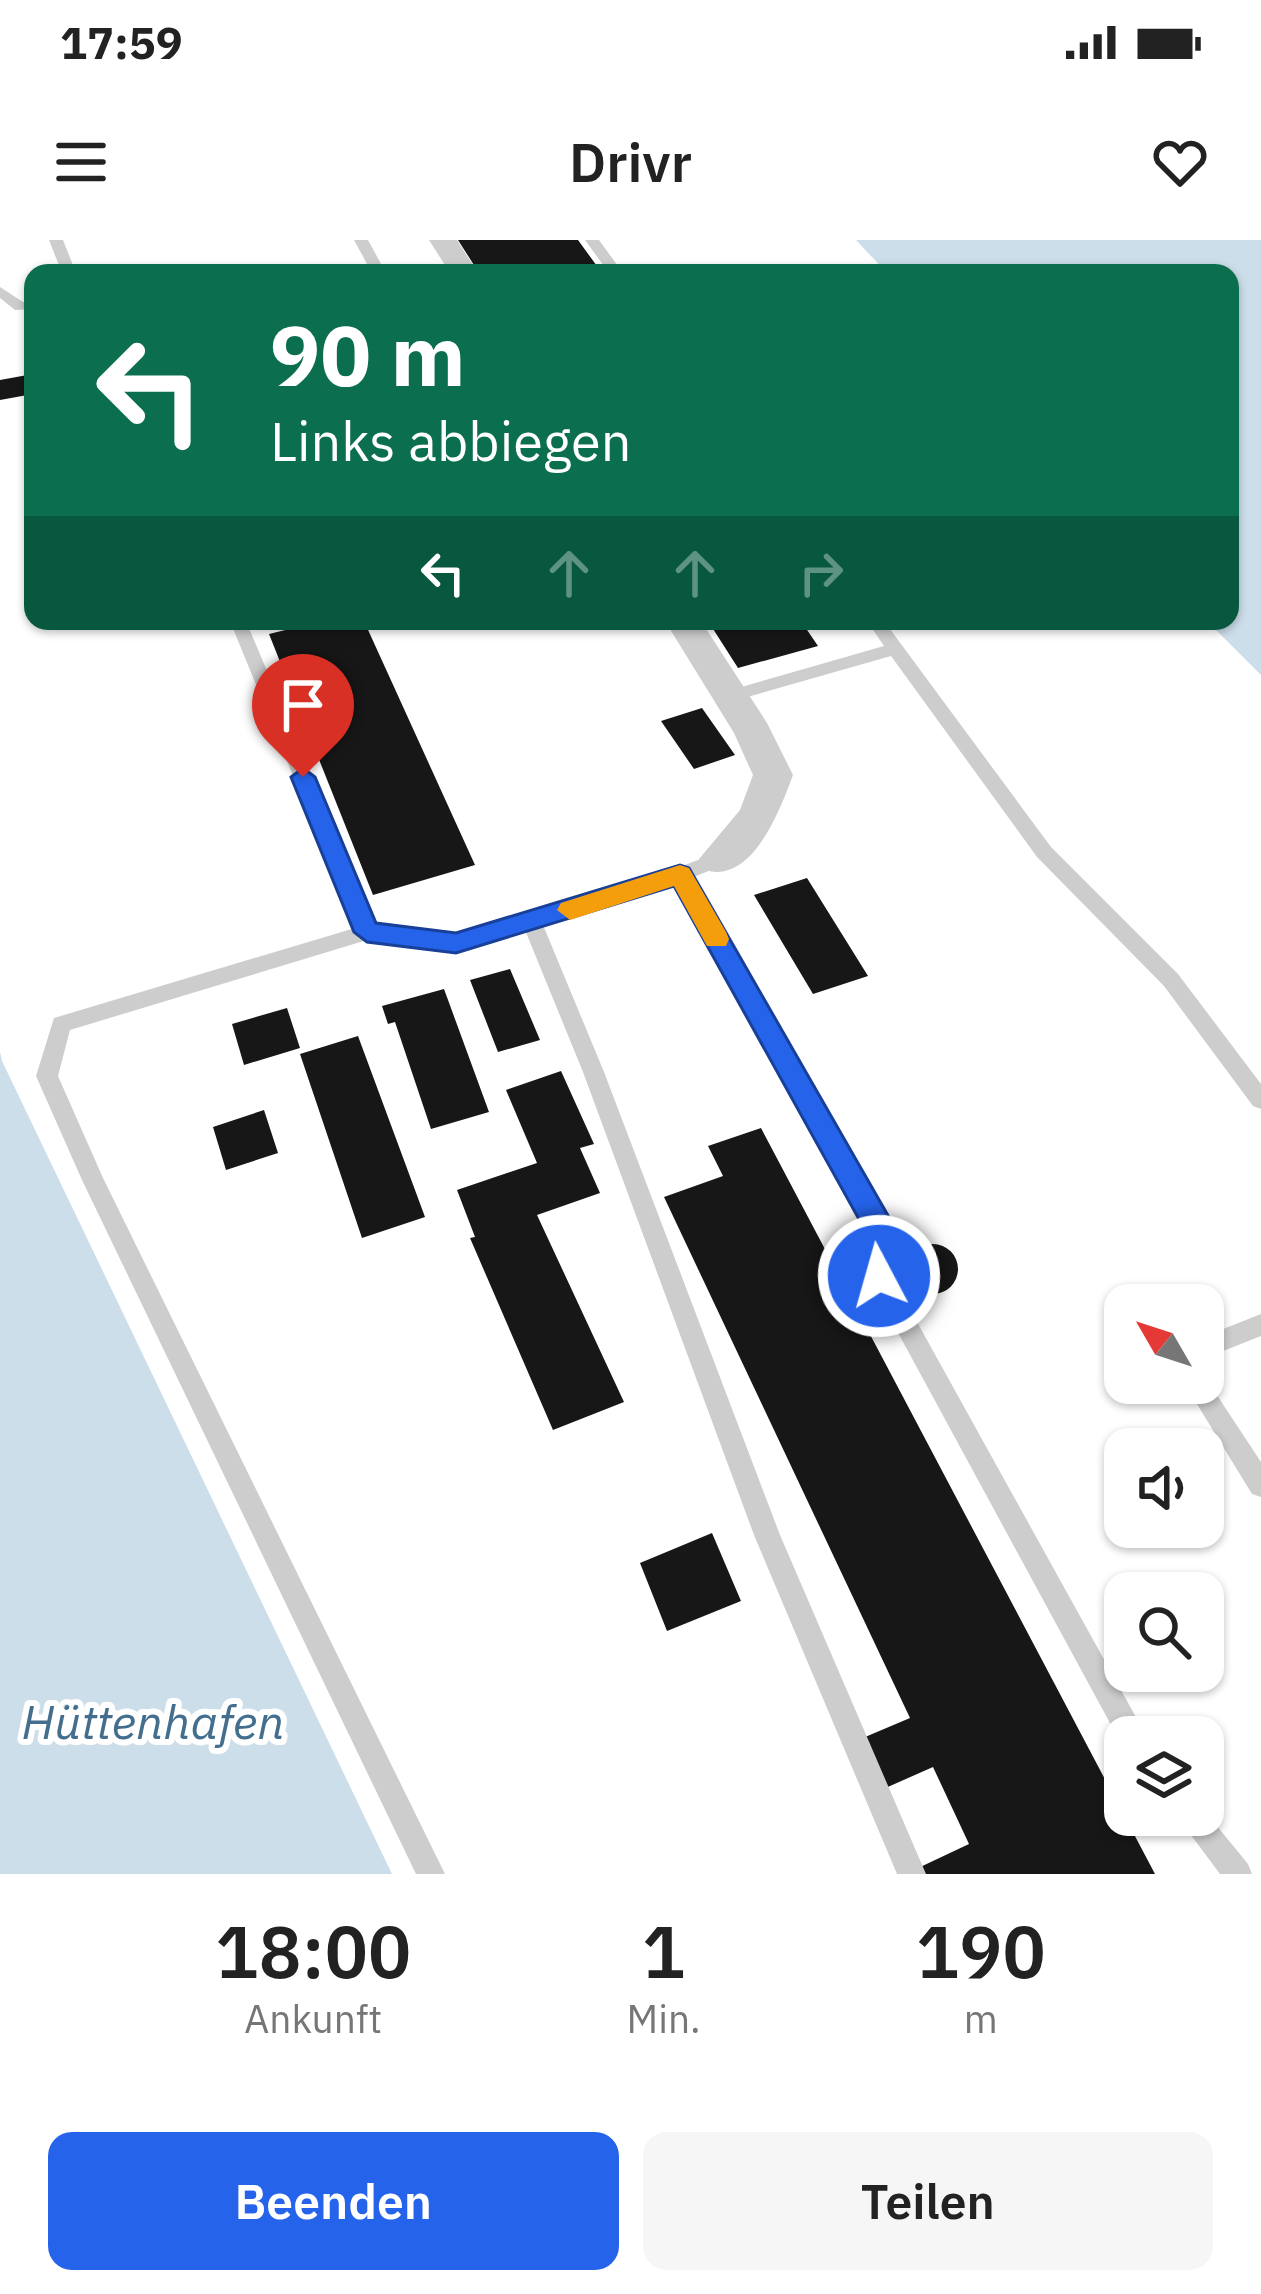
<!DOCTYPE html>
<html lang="de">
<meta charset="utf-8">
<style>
body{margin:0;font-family:"IBM Plex Sans",sans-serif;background:#f6f6f6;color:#222;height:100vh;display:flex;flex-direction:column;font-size:45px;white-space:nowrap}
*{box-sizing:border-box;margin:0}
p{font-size:39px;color:#767676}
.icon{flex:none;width:66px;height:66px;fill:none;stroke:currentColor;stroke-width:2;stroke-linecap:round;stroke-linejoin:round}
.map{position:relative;height:1634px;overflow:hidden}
.drawer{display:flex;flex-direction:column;background:#fff;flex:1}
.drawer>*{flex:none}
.banner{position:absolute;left:24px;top:24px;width:1215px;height:366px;border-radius:24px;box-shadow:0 3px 9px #0004;background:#0b6e4f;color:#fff;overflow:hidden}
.needle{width:78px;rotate:309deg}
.controls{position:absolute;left:1104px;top:1044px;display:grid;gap:24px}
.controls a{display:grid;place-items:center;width:120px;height:120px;border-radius:24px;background:#fff;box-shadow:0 3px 9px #0004;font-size:60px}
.pin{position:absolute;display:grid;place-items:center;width:102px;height:102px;color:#fff;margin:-123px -51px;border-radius:50% 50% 50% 0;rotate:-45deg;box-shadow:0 0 12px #0007}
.pin .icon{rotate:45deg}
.me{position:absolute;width:132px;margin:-66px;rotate:354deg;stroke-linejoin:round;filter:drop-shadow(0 0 9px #0008)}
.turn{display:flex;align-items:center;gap:42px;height:252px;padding:0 48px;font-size:54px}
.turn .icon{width:156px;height:156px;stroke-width:2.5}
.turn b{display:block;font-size:84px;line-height:102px}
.lanes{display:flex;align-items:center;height:114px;padding:0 48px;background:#0003;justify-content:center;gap:60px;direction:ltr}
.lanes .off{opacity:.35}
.eta{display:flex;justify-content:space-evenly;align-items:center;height:204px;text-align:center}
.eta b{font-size:72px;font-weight:600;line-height:84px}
.cta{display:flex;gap:24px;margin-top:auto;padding:24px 48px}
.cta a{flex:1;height:138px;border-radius:24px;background:#2563eb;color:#fff;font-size:48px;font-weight:600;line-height:138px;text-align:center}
.cta a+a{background:#f6f6f6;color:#222}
.status{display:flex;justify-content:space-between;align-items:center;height:84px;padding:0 60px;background:#fff;direction:ltr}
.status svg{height:33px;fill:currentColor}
header{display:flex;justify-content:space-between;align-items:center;height:156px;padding:0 48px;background:#fff;font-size:54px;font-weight:600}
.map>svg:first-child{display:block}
.water{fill:#ccdeea}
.building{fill:#171717}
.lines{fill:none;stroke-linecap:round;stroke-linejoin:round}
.service{fill:#cdcdcd;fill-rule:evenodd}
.minor{fill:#cdcdcd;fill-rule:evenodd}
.route{fill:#2563eb;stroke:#184099;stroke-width:3}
.slow{fill:#f59e0b}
.labels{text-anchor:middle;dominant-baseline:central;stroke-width:12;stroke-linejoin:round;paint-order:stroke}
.near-water-label{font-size:48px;font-style:italic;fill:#436e8d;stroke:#fff}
</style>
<div class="status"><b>17:59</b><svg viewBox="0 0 49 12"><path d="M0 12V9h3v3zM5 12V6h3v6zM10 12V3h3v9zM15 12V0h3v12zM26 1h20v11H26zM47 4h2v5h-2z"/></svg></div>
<header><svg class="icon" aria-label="menu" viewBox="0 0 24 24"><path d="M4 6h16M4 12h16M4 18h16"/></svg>Drivr<svg class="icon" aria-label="heart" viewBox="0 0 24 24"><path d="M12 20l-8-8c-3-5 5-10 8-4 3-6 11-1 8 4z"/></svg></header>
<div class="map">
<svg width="1261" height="1634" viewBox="0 0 1261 1634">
<rect width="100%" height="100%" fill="#fff"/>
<path class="water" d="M 856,0 L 1261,0 L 1261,435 L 1207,381 L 1230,381 L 1230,33 L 887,33 Z
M 0,812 L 2,821 L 392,1634 L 0,1634 Z"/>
<path class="building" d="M 458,0 L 578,0 L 602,33 L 479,33 Z
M 33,134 L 33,154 L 0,160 L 0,140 Z
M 322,381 L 364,381 L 475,625 L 373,655 L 269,394 Z
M 708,381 L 801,381 L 818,406 L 738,428 Z
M 702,468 L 735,515 L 694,529 L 661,481 Z
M 807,638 L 868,736 L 813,754 L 754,655 Z
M 510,729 L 540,800 L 498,812 L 470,740 Z
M 444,749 L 489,872 L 431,889 L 395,782 L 388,784 L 382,766 Z
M 287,768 L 300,808 L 244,825 L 232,784 Z
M 358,796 L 425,977 L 362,998 L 300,814 Z
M 561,831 L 594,904 L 580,908 L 600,953 L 537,975 L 624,1162 L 553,1190 L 470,998 L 475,997 L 457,950 L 537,923 L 506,850 Z
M 264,870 L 278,913 L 226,930 L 213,887 Z
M 761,888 L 1155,1634 L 918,1634 L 916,1629 L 969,1604 L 933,1527 L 881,1550 L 858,1500 L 910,1478 L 664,957 L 723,936 L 708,906 Z
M908 1029a25 25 0 1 1 50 0a25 25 0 1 1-50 0Z
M 712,1293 L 741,1361 L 667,1391 L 640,1323 Z"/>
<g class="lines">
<path class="service" d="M 49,0 L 63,0 L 76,33 L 62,33 Z
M 354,0 L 368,0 L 386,33 L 372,33 Z
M 585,0 L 599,0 L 623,33 L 609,33 Z
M 0,47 L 23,62 L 33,61 L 33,69 L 15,70 L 0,58 Z
M 230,381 L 246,381 L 374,685 L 456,695 L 640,642 L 719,612 L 726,614 L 729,619 L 726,624 L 691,638 L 887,981 L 890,988 L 891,1035 L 1147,1497 L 1125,1497 L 1123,1507 L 871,1043 L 867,1036 L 868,989 L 675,644 L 543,685 L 604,832 L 780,1295 L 926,1634 L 897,1634 L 754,1295 L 583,832 L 525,690 L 456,711 L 367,700 L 70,790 L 58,836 L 103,938 L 445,1634 L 416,1634 L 82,940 L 36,836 L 54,778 L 355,688 Z
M 867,381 L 884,381 L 1051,607 L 1178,734 L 1261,844 L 1261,869 L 1253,866 L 1164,746 L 1037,617 L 891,416 L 730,462 L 721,456 L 724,452 L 884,406 Z
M 1261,1074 L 1261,1096 L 1203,1119 L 1203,1097 Z
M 1203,1134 L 1261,1222 L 1261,1257 L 1252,1254 L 1189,1151 L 1186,1143 L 1203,1143 Z
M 1203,1569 L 1248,1624 L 1252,1634 L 1220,1634 L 1176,1575 L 1203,1575 Z"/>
<path class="minor" d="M 429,0 L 457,0 L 478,33 L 450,33 Z
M 665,381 L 701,381 L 767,483 L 793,535 C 780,570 752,645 705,630 L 699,619 L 740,570 L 753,535 L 734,493 Z"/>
</g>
<path class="route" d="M 303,528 L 315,537 L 376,683 L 456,693 L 680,625 L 689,628 L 890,979 L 894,1036 L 890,1045 L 879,1049 L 869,1045 L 864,1036 L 865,990 L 674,646 L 456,713 L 367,702 L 354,692 L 291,537 Z"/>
<path class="slow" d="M 680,625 L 689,628 L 726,692 L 729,699 L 726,706 L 707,706 L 674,646 L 570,680 L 557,670 L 561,663 Z"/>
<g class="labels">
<g class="near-water-label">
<text x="153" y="1481">Hüttenhafen</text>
</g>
</g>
</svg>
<div class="controls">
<a><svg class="needle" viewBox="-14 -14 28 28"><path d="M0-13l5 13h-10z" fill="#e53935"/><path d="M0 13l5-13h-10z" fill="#767676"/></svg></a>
<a><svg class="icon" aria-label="sound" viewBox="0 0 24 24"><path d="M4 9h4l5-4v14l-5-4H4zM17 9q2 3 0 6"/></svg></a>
<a><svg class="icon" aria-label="search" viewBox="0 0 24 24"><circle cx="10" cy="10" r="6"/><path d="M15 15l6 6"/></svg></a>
<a><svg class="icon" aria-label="layers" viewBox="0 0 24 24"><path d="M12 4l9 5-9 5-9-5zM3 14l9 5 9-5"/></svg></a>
</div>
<div class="pin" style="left:303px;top:537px;background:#d93025"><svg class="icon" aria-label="arrive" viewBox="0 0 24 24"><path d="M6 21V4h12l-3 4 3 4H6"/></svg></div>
<svg class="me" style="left:879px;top:1036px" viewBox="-20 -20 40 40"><circle r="17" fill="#2563eb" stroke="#fff" stroke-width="3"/><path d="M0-11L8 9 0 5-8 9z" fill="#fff"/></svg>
<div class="banner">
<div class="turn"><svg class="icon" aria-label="left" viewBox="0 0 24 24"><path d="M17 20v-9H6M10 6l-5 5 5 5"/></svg><div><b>90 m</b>Links abbiegen</div></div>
<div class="lanes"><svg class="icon" aria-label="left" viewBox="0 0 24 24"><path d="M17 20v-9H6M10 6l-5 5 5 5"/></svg><svg class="icon off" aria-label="ahead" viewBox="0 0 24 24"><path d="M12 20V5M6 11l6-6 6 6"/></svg><svg class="icon off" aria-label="ahead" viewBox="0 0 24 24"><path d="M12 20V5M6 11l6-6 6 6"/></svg><svg class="icon off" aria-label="right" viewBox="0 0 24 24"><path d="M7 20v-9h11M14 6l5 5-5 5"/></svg></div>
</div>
</div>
<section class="drawer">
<div class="eta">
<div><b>18:00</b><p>Ankunft</p></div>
<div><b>1</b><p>Min.</p></div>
<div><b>190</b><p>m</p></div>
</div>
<div class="cta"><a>Beenden</a><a>Teilen</a></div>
</section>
